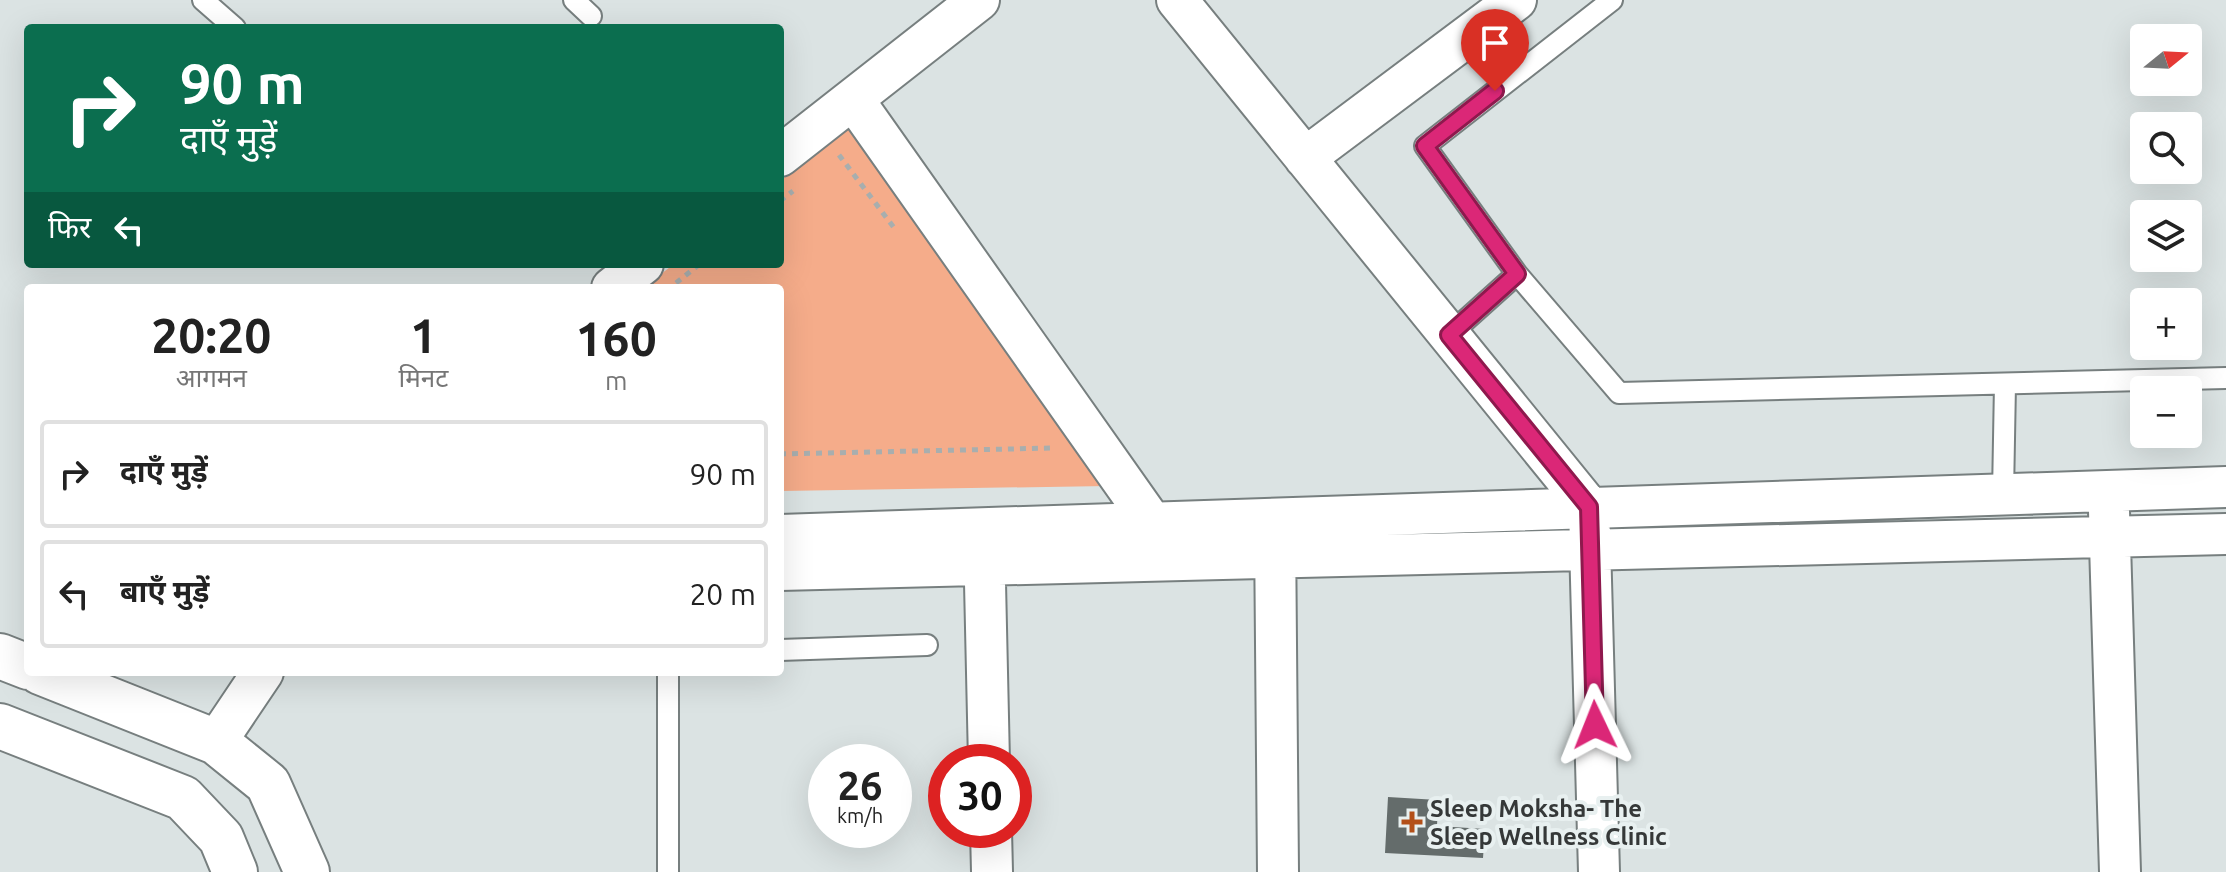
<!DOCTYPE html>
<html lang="hi">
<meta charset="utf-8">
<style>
body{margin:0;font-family:Ubuntu,"Noto Sans Devanagari",sans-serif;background:#f2f2f2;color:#222;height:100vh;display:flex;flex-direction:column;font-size:30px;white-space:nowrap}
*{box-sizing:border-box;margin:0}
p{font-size:26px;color:#767676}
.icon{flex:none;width:44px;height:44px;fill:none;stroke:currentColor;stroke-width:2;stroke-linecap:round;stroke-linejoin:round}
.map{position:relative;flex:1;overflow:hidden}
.panel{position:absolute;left:24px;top:284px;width:760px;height:392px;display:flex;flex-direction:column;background:#fff;border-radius:8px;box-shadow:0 8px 32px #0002}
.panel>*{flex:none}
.guide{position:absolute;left:24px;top:24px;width:760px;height:244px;border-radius:8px;box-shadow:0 8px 32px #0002;background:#0b6e4f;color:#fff;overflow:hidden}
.needle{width:52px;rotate:72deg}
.controls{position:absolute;left:2130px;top:24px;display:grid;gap:16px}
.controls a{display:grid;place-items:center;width:72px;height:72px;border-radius:8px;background:#fff;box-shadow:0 8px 32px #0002;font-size:40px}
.speed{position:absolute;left:808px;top:744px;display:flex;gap:16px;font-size:40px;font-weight:700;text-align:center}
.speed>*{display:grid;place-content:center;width:104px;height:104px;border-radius:50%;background:#fff;box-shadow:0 8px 32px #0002;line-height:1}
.speed small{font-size:20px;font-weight:400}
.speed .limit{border:12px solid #d22;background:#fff;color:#111}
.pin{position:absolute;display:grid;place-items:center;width:68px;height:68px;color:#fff;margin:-82px -34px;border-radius:50% 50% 50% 0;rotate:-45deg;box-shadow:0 0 8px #0007}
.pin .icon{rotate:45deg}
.me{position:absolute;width:88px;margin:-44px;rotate:358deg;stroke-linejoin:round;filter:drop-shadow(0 0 6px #0008)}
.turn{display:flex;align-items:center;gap:28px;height:168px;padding:0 24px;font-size:36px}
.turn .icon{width:104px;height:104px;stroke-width:2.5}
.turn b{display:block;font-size:56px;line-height:68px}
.then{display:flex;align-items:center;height:76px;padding:0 24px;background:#0003;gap:16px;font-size:30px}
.eta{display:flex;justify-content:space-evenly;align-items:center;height:136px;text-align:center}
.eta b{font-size:48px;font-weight:600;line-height:56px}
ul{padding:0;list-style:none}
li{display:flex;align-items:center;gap:24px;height:108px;margin:0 16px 12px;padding:0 8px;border:4px solid #e0e0e0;border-radius:8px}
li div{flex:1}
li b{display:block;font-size:30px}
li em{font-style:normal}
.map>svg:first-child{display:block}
.green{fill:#f5ac8a}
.building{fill:#646c6b}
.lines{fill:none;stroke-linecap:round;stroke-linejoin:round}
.service-casing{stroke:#777f7f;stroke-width:24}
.minor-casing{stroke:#777f7f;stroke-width:44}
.tertiary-casing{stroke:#777f7f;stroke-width:48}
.path{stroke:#a8aeae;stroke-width:5;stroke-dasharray:6 6;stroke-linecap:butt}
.service{stroke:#fff;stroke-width:20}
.minor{stroke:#fff;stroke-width:40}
.tertiary{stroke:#fff;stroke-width:44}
.route-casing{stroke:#8e194d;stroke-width:20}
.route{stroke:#db2777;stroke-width:14}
.poi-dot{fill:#b35019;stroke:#e8f0f0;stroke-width:3}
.labels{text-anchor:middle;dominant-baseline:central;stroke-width:8;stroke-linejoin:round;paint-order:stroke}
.poi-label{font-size:24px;font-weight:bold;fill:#353838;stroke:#e8f0f0;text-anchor:start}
</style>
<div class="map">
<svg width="2226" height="872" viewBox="0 0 2226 872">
<rect width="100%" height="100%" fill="#dbe3e3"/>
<path class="green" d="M 849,127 L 1107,486 L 780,491 L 780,288 L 643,288 L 674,264 L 780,264 L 780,181 Z"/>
<path class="building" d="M 1388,797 L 1438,800 L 1437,826 L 1485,829 L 1483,858 L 1385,853 Z"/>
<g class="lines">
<defs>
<path id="service" d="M 203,0 L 235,28
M 574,0 L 591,16
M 1612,0 L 1425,146 L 1517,274 L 1619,393 L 2226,378
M 1449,335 L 1517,274
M 2003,494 L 2005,384
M 780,650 L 927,645
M 668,672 L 668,872"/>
<path id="minor" d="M 1177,0 L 1589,507 L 1599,872
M 853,99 L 1150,520
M 780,156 L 979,0
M 1305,158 L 1516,0
M 612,288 L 643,264
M 2109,511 L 2120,872
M 1275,529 L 1278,872
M 780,535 L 2226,487
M 984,538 L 989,762
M 780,570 L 2226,534
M 216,742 L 263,672
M 991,830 L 992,872"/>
<path id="tertiary" d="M 0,656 L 28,667
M 40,672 L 216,742 L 268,784 L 307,872
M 0,726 L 183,798 L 221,838 L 235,872"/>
</defs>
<use href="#service" class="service-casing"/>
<use href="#minor" class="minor-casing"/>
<use href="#tertiary" class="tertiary-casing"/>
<path class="path" d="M 839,155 L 895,229
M 780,201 L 793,191
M 676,283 L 700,264
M 780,454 L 1054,448"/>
<use href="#service" class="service"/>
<use href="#minor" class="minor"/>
<use href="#tertiary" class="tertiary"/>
</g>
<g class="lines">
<defs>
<path id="route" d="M 1495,91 L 1425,146 L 1517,274 L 1449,335 L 1589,507 L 1595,725"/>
</defs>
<use href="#route" class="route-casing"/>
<use href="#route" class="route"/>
</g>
<path class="poi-dot" d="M1408 810h8v8h8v8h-8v8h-8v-8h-8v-8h8z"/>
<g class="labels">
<g class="poi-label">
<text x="1430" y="808">Sleep Moksha- The<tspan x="1430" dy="28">Sleep Wellness Clinic</tspan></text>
</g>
</g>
</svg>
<div class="controls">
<a><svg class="needle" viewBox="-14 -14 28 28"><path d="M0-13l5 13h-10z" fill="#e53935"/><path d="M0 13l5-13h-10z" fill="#767676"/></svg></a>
<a><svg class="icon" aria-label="search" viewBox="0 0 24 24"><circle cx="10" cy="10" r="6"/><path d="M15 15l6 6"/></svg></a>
<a><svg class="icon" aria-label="layers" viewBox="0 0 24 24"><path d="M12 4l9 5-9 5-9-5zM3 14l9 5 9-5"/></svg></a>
<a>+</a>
<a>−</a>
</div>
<div class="speed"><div>26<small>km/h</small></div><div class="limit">30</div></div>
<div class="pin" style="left:1495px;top:91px;background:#d93025"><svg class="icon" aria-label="arrive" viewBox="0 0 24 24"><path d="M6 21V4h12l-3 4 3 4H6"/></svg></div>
<svg class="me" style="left:1595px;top:725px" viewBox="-20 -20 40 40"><path d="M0-17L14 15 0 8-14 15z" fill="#db2777" stroke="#fff" stroke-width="4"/></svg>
<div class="guide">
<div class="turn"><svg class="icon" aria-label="right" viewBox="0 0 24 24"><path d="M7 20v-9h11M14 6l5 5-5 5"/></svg><div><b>90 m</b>दाएँ मुड़ें</div></div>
<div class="then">फिर<svg class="icon" aria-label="left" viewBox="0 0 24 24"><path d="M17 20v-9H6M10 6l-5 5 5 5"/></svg></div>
</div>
<section class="panel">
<div class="eta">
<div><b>20:20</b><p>आगमन</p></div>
<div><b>1</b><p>मिनट</p></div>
<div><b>160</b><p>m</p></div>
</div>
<ul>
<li><svg class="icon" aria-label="right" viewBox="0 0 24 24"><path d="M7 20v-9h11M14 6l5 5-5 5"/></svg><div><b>दाएँ मुड़ें</b></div><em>90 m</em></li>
<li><svg class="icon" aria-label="left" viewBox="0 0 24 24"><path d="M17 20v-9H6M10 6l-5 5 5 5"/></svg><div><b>बाएँ मुड़ें</b></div><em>20 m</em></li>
</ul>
</section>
</div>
